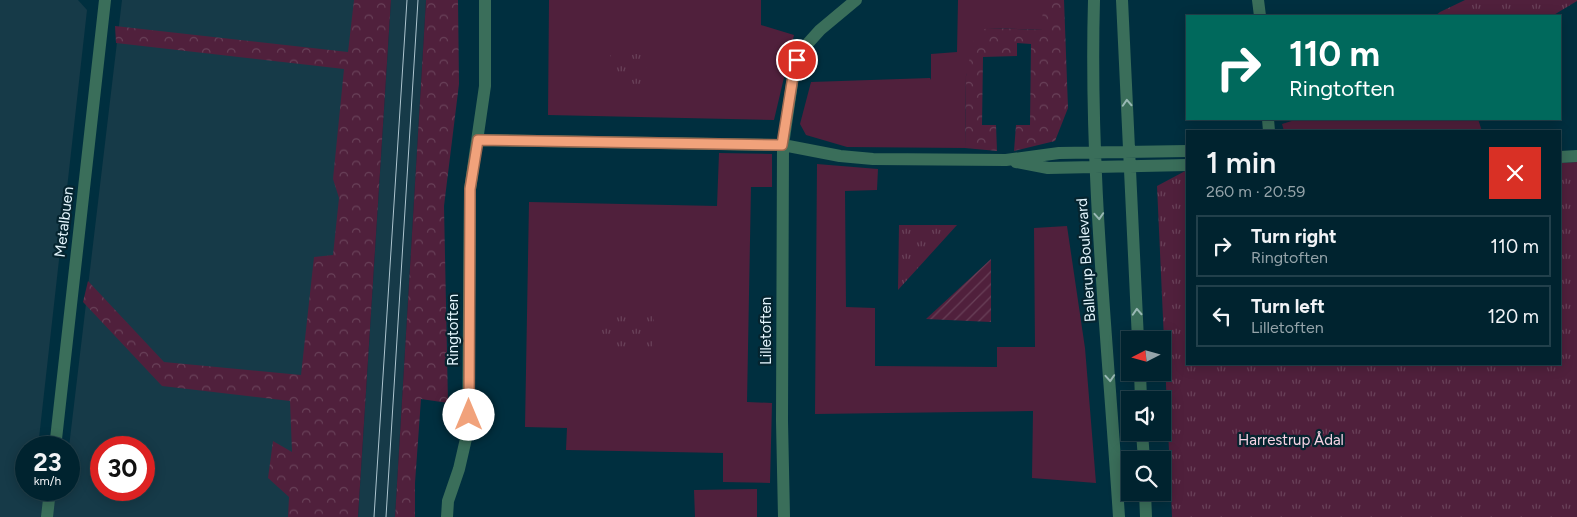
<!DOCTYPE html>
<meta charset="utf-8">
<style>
body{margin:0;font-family:Figtree,sans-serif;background:#0a2b37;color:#f1f3f6;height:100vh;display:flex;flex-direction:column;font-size:19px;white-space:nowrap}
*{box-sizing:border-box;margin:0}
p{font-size:16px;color:#95a4aa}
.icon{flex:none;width:28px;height:28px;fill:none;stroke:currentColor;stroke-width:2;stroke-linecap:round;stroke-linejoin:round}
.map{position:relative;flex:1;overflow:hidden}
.side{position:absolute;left:1186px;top:130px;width:375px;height:235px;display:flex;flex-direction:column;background:#00232f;border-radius:0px;box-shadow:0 2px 12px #0003,0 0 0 1px #22404b}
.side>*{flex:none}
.banner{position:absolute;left:1186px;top:15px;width:375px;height:105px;border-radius:0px;box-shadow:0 2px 12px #0003,0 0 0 1px #22404b;background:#00695c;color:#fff;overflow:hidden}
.needle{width:32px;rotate:264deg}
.tools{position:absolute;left:1121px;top:331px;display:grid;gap:10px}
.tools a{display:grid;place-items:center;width:50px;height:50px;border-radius:0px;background:#00232f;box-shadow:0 2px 12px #0003,0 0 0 1px #22404b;font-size:25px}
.speed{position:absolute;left:15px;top:436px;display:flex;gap:10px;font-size:25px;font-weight:700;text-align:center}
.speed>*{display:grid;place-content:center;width:65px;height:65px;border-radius:50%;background:#00232f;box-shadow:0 2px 12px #0003,0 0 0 1px #22404b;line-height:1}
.speed small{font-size:12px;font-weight:400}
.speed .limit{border:8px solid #d22;background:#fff;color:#111}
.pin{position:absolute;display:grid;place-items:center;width:42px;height:42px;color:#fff;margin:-21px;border:2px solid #fff;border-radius:50%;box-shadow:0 1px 5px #0007}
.me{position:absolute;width:55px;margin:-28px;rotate:0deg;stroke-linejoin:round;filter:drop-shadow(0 0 4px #0008)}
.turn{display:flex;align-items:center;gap:18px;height:105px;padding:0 20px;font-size:22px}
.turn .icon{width:65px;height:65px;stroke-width:2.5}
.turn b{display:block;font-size:35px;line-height:42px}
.round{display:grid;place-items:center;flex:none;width:52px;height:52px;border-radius:0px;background:#0a2b37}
.overview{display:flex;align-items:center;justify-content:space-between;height:85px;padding:0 20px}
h1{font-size:30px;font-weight:600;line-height:38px}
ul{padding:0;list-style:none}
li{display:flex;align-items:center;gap:15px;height:62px;margin:0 10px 8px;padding:0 10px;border:2px solid #22404b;border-radius:0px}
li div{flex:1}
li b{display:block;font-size:19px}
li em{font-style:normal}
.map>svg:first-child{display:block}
.built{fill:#163a48;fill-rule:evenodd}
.grass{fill:#50203c}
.forest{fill:url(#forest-crowns)}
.park{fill:url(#park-tufts)}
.garden{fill:url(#garden-furrows)}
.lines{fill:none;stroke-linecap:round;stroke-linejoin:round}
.minor{stroke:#3a6e5a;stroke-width:12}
.tram{stroke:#adc5cf;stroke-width:1}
.oneway{stroke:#98b8b4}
.route-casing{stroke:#9d6950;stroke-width:12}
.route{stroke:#f1a27b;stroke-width:9}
.labels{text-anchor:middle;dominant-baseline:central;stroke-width:4.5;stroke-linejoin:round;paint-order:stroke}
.street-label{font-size:15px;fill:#e4f5fd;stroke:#05242f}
.park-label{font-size:15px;fill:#f7d3e4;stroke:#05242f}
</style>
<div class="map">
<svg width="1577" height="517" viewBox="0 0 1577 517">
<defs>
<pattern id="forest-crowns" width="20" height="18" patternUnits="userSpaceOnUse" patternTransform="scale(1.25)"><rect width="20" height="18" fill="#50203c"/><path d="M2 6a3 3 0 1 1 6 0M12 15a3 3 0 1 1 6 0" fill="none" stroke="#694159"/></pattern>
<pattern id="park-tufts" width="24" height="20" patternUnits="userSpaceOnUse" patternTransform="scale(1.25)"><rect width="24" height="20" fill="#50203c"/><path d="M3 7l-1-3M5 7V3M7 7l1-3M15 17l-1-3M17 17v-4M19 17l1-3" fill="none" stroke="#694159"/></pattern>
<pattern id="garden-furrows" width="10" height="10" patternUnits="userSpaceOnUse" patternTransform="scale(1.25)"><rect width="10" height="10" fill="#50203c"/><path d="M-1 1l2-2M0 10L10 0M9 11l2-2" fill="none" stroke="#694159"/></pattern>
</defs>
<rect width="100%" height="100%" fill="#002f3f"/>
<path class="built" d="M 0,0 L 78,0 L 87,10 L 38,447 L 26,448 L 26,490 L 63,492 L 64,490 L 69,490 L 69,447 L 122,0 L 379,0 L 342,517 L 0,517 ZM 101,448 L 144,448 L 144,490 L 101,490 Z
M 391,0 L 426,0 L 395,517 L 358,517 Z"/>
<path class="grass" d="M 549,0 L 761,0 L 761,25 L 794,35 L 774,120 L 548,115 Z
M 958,0 L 1043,0 L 1043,30 L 988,28 L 966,76 L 965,148 L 847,147 L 806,135 L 800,124 L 811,82 L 930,78 L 931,80 L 931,54 L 957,52 Z
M 1298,119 L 1478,119 L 1482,131 L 1284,131 L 1282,124 Z
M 719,153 L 772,154 L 772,187 L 751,187 L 747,402 L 772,403 L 770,483 L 723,482 L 723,453 L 566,450 L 567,428 L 525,427 L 529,202 L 717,206 Z
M 817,164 L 878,169 L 877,190 L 845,191 L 846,307 L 875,308 L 875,366 L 997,367 L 997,347 L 1035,347 L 1034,228 L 1067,226 L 1085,348 L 1096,483 L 1032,478 L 1033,411 L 815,414 Z
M 757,489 L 757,517 L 695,517 L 694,490 Z"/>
<path class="forest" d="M 354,0 L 391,0 L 358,517 L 288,517 L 289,497 L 268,478 L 273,441 L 292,452 L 290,401 L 162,386 L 83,302 L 88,281 L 164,362 L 301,375 L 314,257 L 333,255 L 339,198 L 333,179 L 344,69 L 116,43 L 115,26 L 348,52 Z
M 426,0 L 458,0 L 459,84 L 444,206 L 448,403 L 421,399 L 415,483 L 415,517 L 395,517 Z
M 1043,0 L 1064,0 L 1068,108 L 1055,141 L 1014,151 L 1016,125 L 1030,125 L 1031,44 L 1017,43 L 1017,56 L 983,57 L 982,125 L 996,125 L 997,151 L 965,148 L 966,76 L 975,32 L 988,28 L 1042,30 Z"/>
<path class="park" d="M 1465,0 L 1577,0 L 1577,1 L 1552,16 L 1435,16 L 1440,12 Z
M 610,54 L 647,54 L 647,92 L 634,92 L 633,84 L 630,84 L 630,72 L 610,72 Z
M 1577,162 L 1577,517 L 1172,517 L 1157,186 L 1187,170 L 1188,364 L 1560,364 L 1560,163 Z
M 899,225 L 957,225 L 898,290 Z
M 596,315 L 654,315 L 653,348 L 596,348 Z"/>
<path class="garden" d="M 991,259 L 991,322 L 926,319 Z"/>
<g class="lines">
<path class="minor" d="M 1094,0 C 1089,172 1108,345 1119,517
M 1122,0 L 1138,340
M 1258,0 L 1260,16
M 1268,119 L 1269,131
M 478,140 L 783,145 L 840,156 L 873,159 L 1006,160 L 1059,153 L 1188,151
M 1560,157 L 1577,156
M 1016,162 L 1048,168 L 1188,165
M 1140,372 L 1141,400
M 1142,432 L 1144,460
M 55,448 L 105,0
M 1145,492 L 1146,517
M 47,517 L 50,490
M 447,517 L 448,501 L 459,469 L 468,430 L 470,189 L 485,86 L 485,0
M 784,517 L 782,421 L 783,145 L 794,70 L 801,51 L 820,30 L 856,0"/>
<path class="tram" d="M 374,517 L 407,0
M 386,517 L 418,0"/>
</g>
<defs><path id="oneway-chevron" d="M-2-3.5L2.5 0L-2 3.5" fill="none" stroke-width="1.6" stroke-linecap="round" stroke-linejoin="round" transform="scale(1.25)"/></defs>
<g class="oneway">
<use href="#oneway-chevron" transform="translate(1127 103) rotate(-93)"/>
<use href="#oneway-chevron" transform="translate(1099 216) rotate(86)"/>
<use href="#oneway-chevron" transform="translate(1137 312) rotate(-93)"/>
<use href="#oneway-chevron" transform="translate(1110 378) rotate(86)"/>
</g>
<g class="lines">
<defs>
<path id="route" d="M 469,415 L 470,189 L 478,140 L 782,145 L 794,70 L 797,60"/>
</defs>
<use href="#route" class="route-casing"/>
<use href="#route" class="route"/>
</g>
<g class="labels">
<g class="street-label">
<text transform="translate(64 222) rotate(-83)">Metalbuen</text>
<text transform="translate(1086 260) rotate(-94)">Ballerup Boulevard</text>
<text transform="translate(453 330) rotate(-90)">Ringtoften</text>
<text transform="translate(766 331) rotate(-90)">Lilletoften</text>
</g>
<g class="park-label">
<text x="1291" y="440">Harrestrup Ådal</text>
</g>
</g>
</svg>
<div class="tools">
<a><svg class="needle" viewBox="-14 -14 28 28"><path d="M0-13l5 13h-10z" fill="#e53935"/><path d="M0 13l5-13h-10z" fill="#95a4aa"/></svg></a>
<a><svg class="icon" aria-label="sound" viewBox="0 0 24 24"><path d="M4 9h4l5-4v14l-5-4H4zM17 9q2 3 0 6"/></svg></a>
<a><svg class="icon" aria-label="search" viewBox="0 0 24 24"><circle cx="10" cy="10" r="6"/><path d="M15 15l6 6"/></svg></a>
</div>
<div class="speed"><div>23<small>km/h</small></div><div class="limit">30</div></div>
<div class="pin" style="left:797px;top:60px;background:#d93025"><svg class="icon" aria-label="arrive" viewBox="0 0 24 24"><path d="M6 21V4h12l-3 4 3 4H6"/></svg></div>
<svg class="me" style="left:469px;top:415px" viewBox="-20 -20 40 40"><circle r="19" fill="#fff"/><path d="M0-13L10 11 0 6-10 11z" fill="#f1a27b"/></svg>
<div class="banner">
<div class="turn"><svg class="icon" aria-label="right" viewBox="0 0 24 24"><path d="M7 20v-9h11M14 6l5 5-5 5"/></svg><div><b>110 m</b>Ringtoften</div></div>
</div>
<section class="side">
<div class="overview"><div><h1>1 min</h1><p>260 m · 20:59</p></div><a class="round" style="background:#d93025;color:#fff"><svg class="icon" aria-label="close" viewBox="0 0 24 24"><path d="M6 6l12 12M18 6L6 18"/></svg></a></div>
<ul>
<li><svg class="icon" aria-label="right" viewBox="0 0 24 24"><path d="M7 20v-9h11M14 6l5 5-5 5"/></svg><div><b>Turn right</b><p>Ringtoften</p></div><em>110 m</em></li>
<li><svg class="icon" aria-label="left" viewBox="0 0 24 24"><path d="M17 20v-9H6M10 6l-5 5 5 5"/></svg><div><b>Turn left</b><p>Lilletoften</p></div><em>120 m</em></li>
</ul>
</section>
</div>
